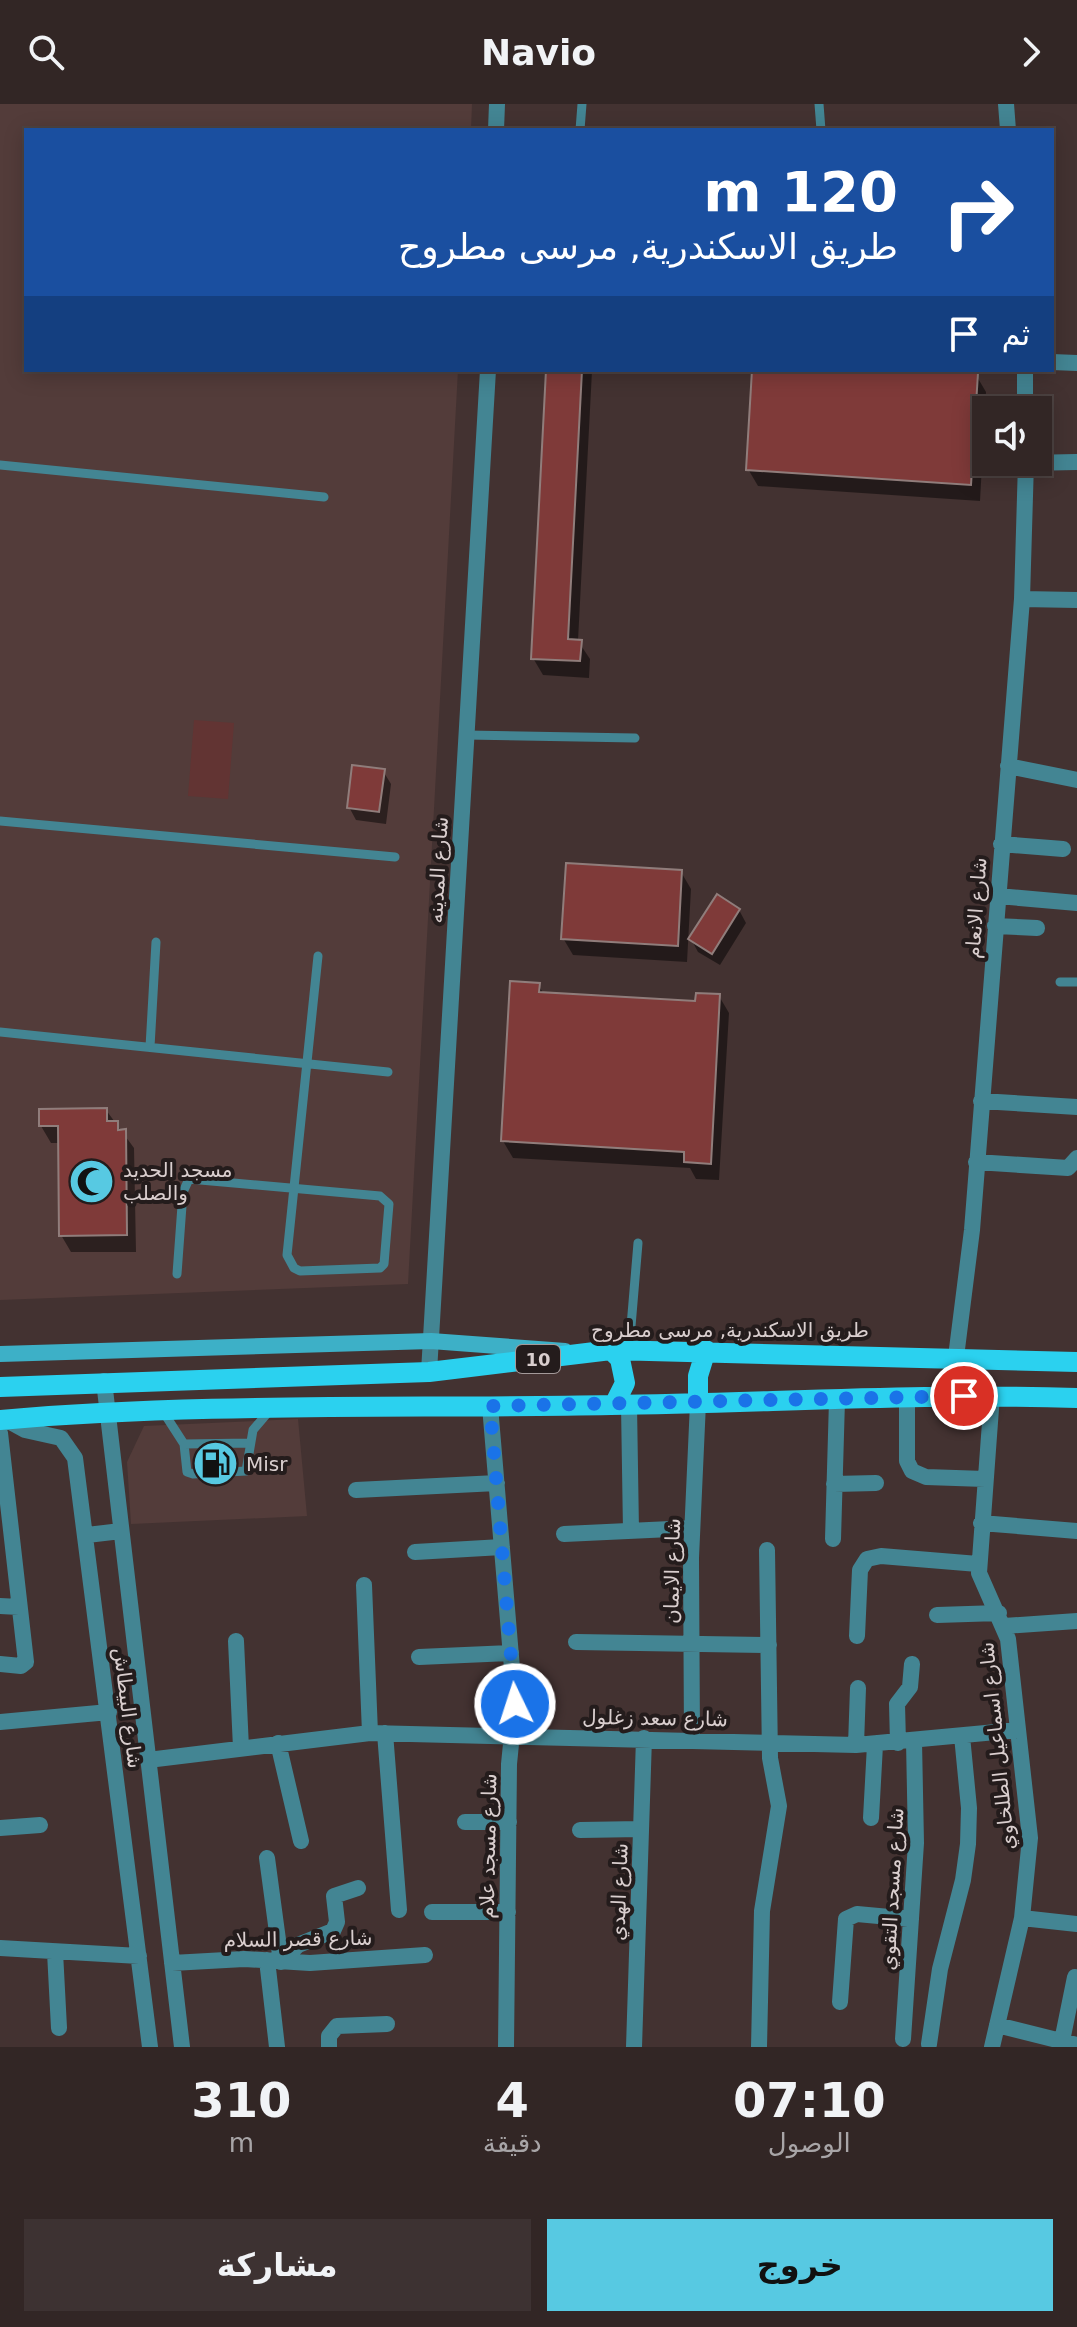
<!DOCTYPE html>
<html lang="ar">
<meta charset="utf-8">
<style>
body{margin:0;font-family:"DejaVu Sans","Noto Sans Arabic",sans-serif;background:#3d3232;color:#f1f3f6;direction:rtl;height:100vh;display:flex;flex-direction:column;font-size:30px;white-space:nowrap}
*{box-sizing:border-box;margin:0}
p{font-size:26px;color:#a8a5a7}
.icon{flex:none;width:44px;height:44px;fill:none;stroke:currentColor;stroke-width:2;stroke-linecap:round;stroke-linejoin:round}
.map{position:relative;height:1943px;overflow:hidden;direction:ltr}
.sheet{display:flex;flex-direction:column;background:#322625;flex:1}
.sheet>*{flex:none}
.top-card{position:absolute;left:24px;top:24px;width:1030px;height:244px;border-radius:0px;box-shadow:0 4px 20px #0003,0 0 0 2px #4d4342;direction:rtl;background:#1a4fa0;color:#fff;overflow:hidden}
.controls{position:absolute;left:972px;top:292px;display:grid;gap:16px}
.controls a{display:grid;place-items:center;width:80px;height:80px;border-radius:0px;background:#322625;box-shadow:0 4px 20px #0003,0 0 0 2px #4d4342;font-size:40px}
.pin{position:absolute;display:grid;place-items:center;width:68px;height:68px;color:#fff;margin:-34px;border:4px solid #fff;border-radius:50%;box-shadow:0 2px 8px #0007}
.me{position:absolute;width:88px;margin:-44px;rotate:356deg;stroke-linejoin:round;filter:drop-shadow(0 0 6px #0008)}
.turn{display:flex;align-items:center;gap:28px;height:168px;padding:0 24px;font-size:36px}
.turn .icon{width:104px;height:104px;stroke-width:2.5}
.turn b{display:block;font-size:56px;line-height:68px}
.then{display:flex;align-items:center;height:76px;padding:0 24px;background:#0003;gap:16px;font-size:30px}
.eta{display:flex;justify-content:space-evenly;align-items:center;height:136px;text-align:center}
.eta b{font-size:48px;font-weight:800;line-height:56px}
.action{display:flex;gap:16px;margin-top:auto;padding:16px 24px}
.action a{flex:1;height:92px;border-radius:0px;background:#57c9e2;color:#111;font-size:32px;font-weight:800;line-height:92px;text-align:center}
.action a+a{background:#3d3232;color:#f1f3f6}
header{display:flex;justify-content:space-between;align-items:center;height:104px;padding:0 24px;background:#322625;font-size:36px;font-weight:800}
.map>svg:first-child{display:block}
.built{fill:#533c3a}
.green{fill:#623433}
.shadow{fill:#0007}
.building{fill:#7f3a39;stroke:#907d7b;stroke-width:2}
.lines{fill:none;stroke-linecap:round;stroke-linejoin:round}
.service{stroke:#438593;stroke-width:9}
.minor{stroke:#438593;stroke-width:16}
.secondary{stroke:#3db0c7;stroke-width:16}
.primary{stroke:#2bd1ef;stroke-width:20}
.route{stroke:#1a73e8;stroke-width:14;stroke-dasharray:0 25.2}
.labels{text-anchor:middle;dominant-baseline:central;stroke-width:8;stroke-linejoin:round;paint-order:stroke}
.shield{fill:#241c1c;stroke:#a39999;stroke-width:2}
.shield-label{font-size:18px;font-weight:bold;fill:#d9cece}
.street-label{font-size:20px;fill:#d9cece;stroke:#241c1c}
.poi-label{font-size:20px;fill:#d9cece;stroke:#241c1c;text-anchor:start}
</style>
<header><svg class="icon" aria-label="forward" viewBox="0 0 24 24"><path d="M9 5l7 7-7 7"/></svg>Navio<svg class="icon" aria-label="search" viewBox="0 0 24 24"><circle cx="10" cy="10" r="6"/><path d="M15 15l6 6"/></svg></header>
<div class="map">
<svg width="1077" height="1943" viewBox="0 0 1077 1943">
<rect width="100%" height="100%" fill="#433231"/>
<path class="built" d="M 0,0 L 472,0 L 471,26 L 26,26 L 26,266 L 458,266 L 408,1180 L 0,1196 Z
M 298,1315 L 307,1412 L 131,1420 L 127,1358 L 144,1322 Z"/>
<path class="green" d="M 194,616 L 234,619 L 228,695 L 188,692 Z"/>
<path class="shadow" d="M 548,266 L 592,267 L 578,537 L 590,555 L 589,574 L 543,571 L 533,554 Z
M 754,266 L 898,266 L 976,271 L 986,288 L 980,397 L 758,382 L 748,365 Z
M 383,667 L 391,680 L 386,720 L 356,716 L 349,703 Z
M 681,768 L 691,785 L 687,858 L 573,851 L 563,834 Z
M 739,806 L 746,819 L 720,861 L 698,848 L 691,835 Z
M 538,881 L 544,890 L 697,899 L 719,892 L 729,909 L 719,1076 L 696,1075 L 690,1064 L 513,1054 L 503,1037 Z
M 106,1006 L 134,1044 L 136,1148 L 71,1148 L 61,1131 L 60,1039 L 51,1039 L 41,1022 Z"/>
<path class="building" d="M 546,266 L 582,266 L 568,535 L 582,536 L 580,557 L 531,555 Z
M 752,266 L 978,269 L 971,381 L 746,366 Z
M 352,661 L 385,665 L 379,708 L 347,704 Z
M 566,759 L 682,766 L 678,842 L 561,835 Z
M 717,790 L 740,805 L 712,850 L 688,835 Z
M 510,877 L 540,879 L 539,888 L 695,897 L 696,889 L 720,890 L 711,1060 L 684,1058 L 684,1048 L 501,1037 Z
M 107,1004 L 107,1017 L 118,1017 L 118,1026 L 126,1025 L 127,1131 L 59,1132 L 58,1022 L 39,1022 L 39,1005 Z"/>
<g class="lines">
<path class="service" d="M 819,0 L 821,26
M 580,26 L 582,0
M 0,361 L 324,393
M 466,631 L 635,634
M 0,717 L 395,753
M 1060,878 L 1077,878
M 0,928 L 388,968
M 150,943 L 156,838
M 177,1170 L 183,1088 L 189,1075 L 380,1092 L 389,1100 L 384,1160 L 380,1164 L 300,1167 L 294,1164 L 287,1151 L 318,852
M 629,1246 L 638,1139
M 164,1309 L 184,1340 L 187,1368 L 193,1370 L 246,1367 L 253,1326 L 270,1306
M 184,1340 L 250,1339"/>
<path class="minor" d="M 1006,0 L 1008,26
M 496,26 L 497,0
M 1052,258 L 1077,259
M 1025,266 L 1025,306
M 1026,359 L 1077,358
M 1022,495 L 1077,496
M 1008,662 L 1077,676
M 1001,740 L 1063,745
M 998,792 L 1077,799
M 995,822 L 1037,824
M 981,997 L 1077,1003
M 976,1058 L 1068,1064 L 1077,1054
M 956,1253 L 972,1126 L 1022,495 L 1026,358
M 429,1268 L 488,266
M 104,1277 L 182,1943
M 907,1294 L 907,1357 L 912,1367 L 926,1373 L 985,1375
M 629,1301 L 631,1427
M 490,1302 L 515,1600 L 509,1660 L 506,1943
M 5,1315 L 25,1326 L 61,1334 L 75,1354 L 150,1943
M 0,1329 L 26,1558 L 21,1562 L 0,1560
M 834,1380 L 876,1379
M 356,1386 L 497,1379
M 981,1419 L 1077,1427
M 564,1430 L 692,1424
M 87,1431 L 121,1427
M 833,1435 L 837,1296
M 415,1448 L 502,1443
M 364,1481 L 370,1629
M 0,1502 L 19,1503
M 937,1511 L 999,1509
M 1004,1522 L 1077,1517
M 857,1532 L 860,1466 L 867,1455 L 881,1452 L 978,1460
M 236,1537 L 241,1644
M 576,1538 L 769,1541
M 419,1553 L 511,1549
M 0,1618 L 109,1608
M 385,1629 L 399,1806
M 692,1635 L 691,1454 L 698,1299
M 278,1639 L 301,1737
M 898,1639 L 897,1600 L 910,1583 L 912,1560
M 856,1641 L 858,1584
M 148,1656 L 370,1629 L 856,1641 L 1018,1626
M 871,1714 L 875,1641
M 465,1718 L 509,1718
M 0,1724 L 40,1721
M 580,1726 L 641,1725
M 267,1754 L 281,1858
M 432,1808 L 508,1808
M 1022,1814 L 1077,1820
M 0,1844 L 139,1852
M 55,1848 L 59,1924
M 267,1856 L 277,1943
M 281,1858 L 298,1841 L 333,1827 L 337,1818 L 334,1792 L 358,1784
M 172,1859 L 244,1855 L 310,1859 L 425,1851
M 840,1898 L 846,1815 L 857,1810 L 911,1815
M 997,1921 L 1077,1941
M 903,1935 L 916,1739 L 914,1637
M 1062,1937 L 1075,1873
M 929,1940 L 940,1865 L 963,1776 L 968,1740 L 969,1704 L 962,1632
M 329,1943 L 329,1932 L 337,1922 L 387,1920
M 634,1943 L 644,1634
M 759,1943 L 762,1807 L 779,1702 L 770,1654 L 767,1446
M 992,1943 L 1022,1814 L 1030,1734 L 1008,1535 L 979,1469 L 992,1291"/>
<path class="secondary" d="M 0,1250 L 431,1237 L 565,1247"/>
<path class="primary" d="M 611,1246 L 620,1255 L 625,1279 L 614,1301
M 0,1283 L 429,1268 L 611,1246 L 1077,1258
M 698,1299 L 698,1272 L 706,1246
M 0,1316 C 203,1298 408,1305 611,1301 C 766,1299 922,1289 1077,1294"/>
</g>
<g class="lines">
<path class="route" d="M 515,1600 L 490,1302 L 964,1292"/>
</g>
<defs>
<symbol id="mosque-disc" viewBox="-11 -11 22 22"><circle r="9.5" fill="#57c9e2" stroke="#241c1c"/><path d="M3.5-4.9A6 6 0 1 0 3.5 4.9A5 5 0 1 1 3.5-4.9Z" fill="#111"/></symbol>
<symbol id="fuel-disc" viewBox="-11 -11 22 22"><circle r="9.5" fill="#57c9e2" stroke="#241c1c"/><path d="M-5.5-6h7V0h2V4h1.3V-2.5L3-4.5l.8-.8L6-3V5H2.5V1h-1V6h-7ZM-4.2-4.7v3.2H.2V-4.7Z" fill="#111"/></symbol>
</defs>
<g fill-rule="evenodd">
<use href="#mosque-disc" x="66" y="1052" width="51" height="51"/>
<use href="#fuel-disc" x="190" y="1334" width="51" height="51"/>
</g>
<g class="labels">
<rect class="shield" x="516" y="1241" width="44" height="28" rx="6"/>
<g class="shield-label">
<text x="538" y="1255">10</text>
</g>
<g class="street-label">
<text transform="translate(438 766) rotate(-87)">شارع المدينه</text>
<text transform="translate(976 804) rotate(-86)">شارع الانعام</text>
<text x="730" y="1226">طريق الاسكندرية, مرسى مطروح</text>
<text transform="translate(672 1467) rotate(-89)">شارع الايمان</text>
<text transform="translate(128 1604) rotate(83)">شارع البيطاش</text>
<text transform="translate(655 1614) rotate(1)">شارع سعد زغلول</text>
<text transform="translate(997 1642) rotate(-96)">شارع اسماعيل الطلخاوي</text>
<text transform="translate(488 1742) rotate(-89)">شارع مسجد علام</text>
<text transform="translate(892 1785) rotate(-87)">شارع مسجد التقوي</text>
<text transform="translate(619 1788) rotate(-88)">شارع الهدي</text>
<text transform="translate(298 1835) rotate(-1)">شارع قصر السلام</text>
</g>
<g class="poi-label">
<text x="123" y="1066">مسجد الحديد<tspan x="123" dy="23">والصلب</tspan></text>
<text x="246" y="1360">Misr</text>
</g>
</g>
</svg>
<div class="controls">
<a><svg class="icon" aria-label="sound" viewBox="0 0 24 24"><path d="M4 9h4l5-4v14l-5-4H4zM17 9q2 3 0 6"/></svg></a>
</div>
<div class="pin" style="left:964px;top:1292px;background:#d93025"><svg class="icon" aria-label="arrive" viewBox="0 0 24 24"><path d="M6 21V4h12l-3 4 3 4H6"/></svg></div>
<svg class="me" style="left:515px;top:1600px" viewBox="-20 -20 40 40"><circle r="17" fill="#1a73e8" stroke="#fff" stroke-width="3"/><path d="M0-11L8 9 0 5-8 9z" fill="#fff"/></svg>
<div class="top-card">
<div class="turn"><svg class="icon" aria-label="right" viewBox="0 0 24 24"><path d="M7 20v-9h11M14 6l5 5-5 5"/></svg><div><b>120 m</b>طريق الاسكندرية, مرسى مطروح</div></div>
<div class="then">ثم<svg class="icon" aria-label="arrive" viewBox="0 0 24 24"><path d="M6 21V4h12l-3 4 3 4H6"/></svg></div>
</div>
</div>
<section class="sheet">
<div class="eta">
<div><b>07:10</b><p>الوصول</p></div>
<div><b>4</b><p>دقيقة</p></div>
<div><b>310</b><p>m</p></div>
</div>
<div class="action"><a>خروج</a><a>مشاركة</a></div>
</section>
